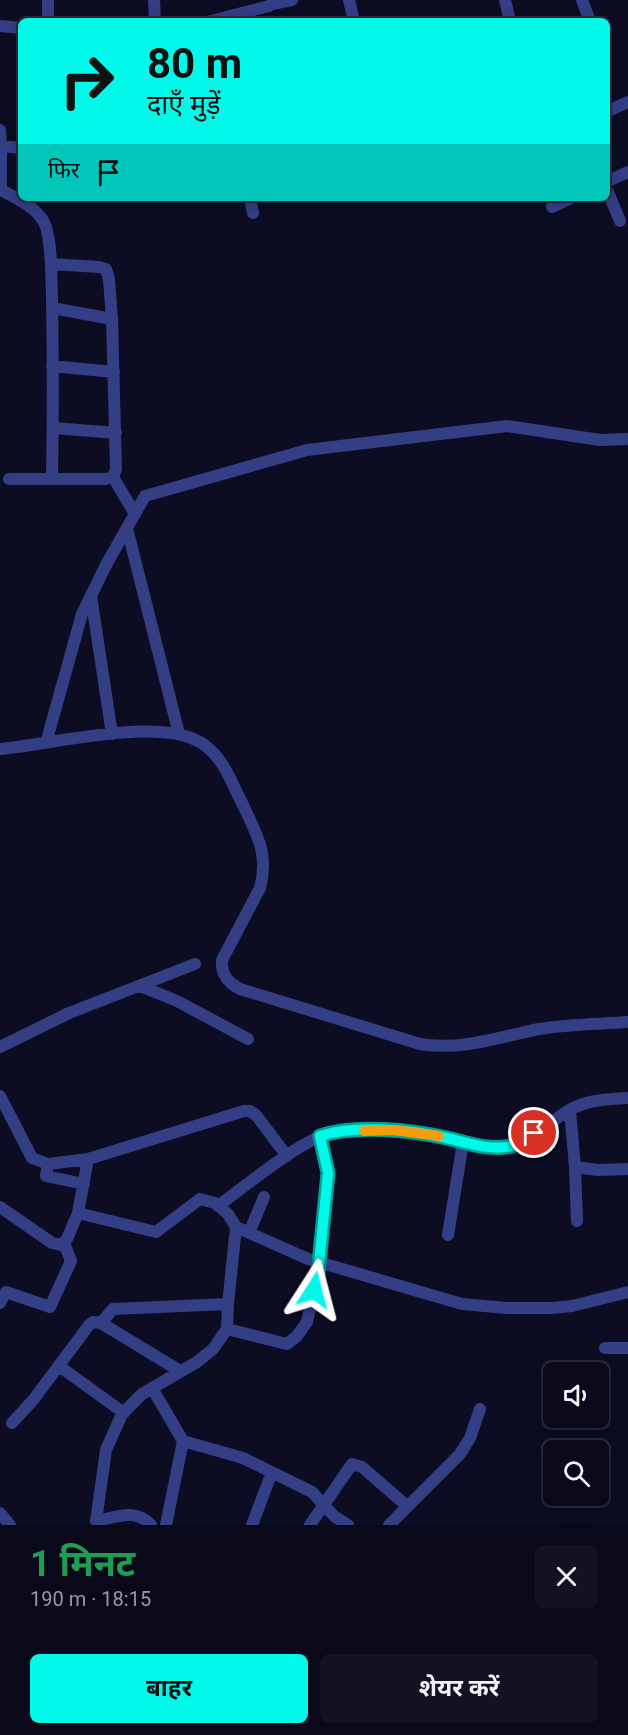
<!DOCTYPE html>
<html lang="hi">
<meta charset="utf-8">
<style>
body{margin:0;font-family:Roboto,"Noto Sans Devanagari",sans-serif;background:#121223;color:#f1f3f6;height:100vh;display:flex;flex-direction:column;font-size:22px;white-space:nowrap}
*{box-sizing:border-box;margin:0}
p{font-size:20px;color:#999aa2}
.icon{flex:none;width:33px;height:33px;fill:none;stroke:currentColor;stroke-width:2;stroke-linecap:round;stroke-linejoin:round}
.map{position:relative;height:1525px;overflow:hidden}
.details{display:flex;flex-direction:column;background:#09091a;flex:1}
.details>*{flex:none}
.top-card{position:absolute;left:18px;top:18px;width:592px;height:183px;border-radius:9px;box-shadow:0 3px 15px #0003,0 0 0 2px #292a39;background:#00f9e8;color:#111;overflow:hidden}
.controls{position:absolute;left:543px;top:1362px;display:grid;gap:12px}
.controls a{display:grid;place-items:center;width:66px;height:66px;border-radius:9px;background:#09091a;box-shadow:0 3px 15px #0003,0 0 0 2px #292a39;font-size:30px}
.pin{position:absolute;display:grid;place-items:center;width:51px;height:51px;color:#fff;margin:-26px;border:3px solid #fff;border-radius:50%;box-shadow:0 2px 6px #0007}
.me{position:absolute;width:66px;margin:-33px;rotate:9deg;stroke-linejoin:round;filter:drop-shadow(0 0 4px #0008)}
.turn{display:flex;align-items:center;gap:21px;height:126px;padding:0 30px;font-size:27px}
.turn .icon{width:78px;height:78px;stroke-width:2.5}
.turn b{display:block;font-size:42px;line-height:51px}
.then{display:flex;align-items:center;height:57px;padding:0 30px;background:#0003;gap:12px;font-size:22px}
.round{display:grid;place-items:center;flex:none;width:63px;height:63px;border-radius:9px;background:#121223}
.overview{display:flex;align-items:center;justify-content:space-between;height:102px;padding:0 30px}
h1{font-size:36px;font-weight:700;line-height:45px;color:#1e9e55}
.primary-button{display:flex;gap:12px;margin-top:auto;padding:12px 30px}
.primary-button a{flex:1;height:69px;border-radius:9px;background:#00f9e8;color:#111;font-size:24px;font-weight:700;line-height:69px;text-align:center}
.primary-button a+a{background:#121223;color:#f1f3f6}
.map>svg:first-child{display:block}
.lines{fill:none;stroke-linecap:round;stroke-linejoin:round}
.street{stroke:#343e85;stroke-width:12}
.route-casing{stroke:#00a297;stroke-width:15}
.route{stroke:#00f9e8;stroke-width:10}
.slow{stroke:#f59e0b;stroke-width:10}
</style>
<div class="map">
<svg width="628" height="1525" viewBox="0 0 628 1525">
<rect width="100%" height="100%" fill="#0c0c23"/>
<g class="lines">
<path class="street" d="M 154,0 L 155,21
M 349,0 L 354,21
M 505,0 L 510,21
M 582,0 L 590,21
M 272,4 L 292,0
M 48,21 L 48,0
M 211,21 L 269,6 L 272,4 L 273,0
M 0,26 L 21,28
M 608,111 L 628,102
M 0,130 L 1,146 L 21,148
M 1,146 L 1,190 C 17,199 40,208 46,227 C 52,247 51,275 52,296 C 53,357 53,418 52,479
M 608,181 L 628,172
M 608,192 L 620,221
M 250,198 L 253,213
M 552,207 L 571,198
M 52,308 L 112,319
M 52,366 L 114,372
M 53,428 L 116,433
M 113,477 L 135,514
M 9,479 L 105,479 L 113,477 L 116,469 L 112,319 L 109,279 L 106,269 L 99,267 L 51,264
M 127,528 L 179,734
M 91,596 L 112,734
M 46,743 L 82,614 L 106,565 L 145,496 L 307,450 L 507,426 L 600,440 L 628,439
M 0,749 C 51,745 161,715 203,744 C 224,758 232,784 243,805 C 257,835 269,854 260,888 L 222,960 C 221,974 227,982 240,989 L 420,1044 C 461,1051 499,1037 539,1029 C 568,1024 599,1024 628,1022
M 140,986 L 177,1001 L 248,1039
M 0,1047 L 69,1013 L 195,964
M 0,1096 L 32,1158 L 48,1164 L 88,1159 L 244,1111 L 250,1111 L 256,1115 L 287,1156
M 570,1110 L 575,1167 L 577,1221
M 48,1164 L 46,1176 L 84,1184
M 575,1167 L 598,1170 L 628,1169
M 218,1206 C 247,1185 299,1141 332,1132 C 351,1127 403,1130 423,1133 C 451,1138 480,1151 508,1146 C 529,1143 552,1120 571,1109 C 588,1100 608,1099 628,1098
M 0,1207 L 52,1243 L 61,1245 L 67,1239 L 78,1213 L 156,1232 L 200,1199 L 215,1203 L 228,1214 L 236,1227 L 228,1304 L 227,1329 L 213,1349 L 197,1362 L 142,1394 L 122,1414 L 106,1450 L 96,1521 C 116,1517 136,1508 151,1525
M 78,1213 L 88,1159
M 236,1227 L 308,1259 L 462,1304 L 507,1308 L 552,1308 L 572,1306 L 628,1292
M 249,1233 L 264,1197
M 448,1235 L 463,1142
M 0,1303 L 6,1292 L 50,1307 L 71,1261 L 64,1243
M 101,1323 L 113,1309 L 228,1304
M 227,1329 L 287,1344 L 297,1336 L 307,1322 L 318,1274 L 329,1173 L 320,1136
M 605,1348 L 628,1348
M 59,1366 L 124,1413
M 152,1388 L 183,1441 L 166,1525
M 12,1423 L 34,1399 L 89,1325 L 93,1322 L 101,1323 L 180,1371
M 183,1441 L 243,1458 L 312,1492 L 334,1516 L 348,1525
M 0,1513 L 10,1525
M 252,1525 L 272,1472
M 310,1525 L 352,1464 L 362,1467 L 407,1506
M 389,1525 L 460,1454 L 470,1438 L 480,1409"/>
</g>
<g class="lines">
<defs>
<path id="route" d="M 314,1290 L 318,1274 L 328,1173 L 320,1136 C 355,1124 411,1130 447,1138 C 468,1143 493,1152 515,1145 C 522,1143 528,1137 534,1133"/>
</defs>
<use href="#route" class="route-casing"/>
<use href="#route" class="route"/>
<path class="slow" d="M 364,1131 L 394,1130 L 439,1136"/>
</g>
</svg>
<div class="controls">
<a><svg class="icon" aria-label="sound" viewBox="0 0 24 24"><path d="M4 9h4l5-4v14l-5-4H4zM17 9q2 3 0 6"/></svg></a>
<a><svg class="icon" aria-label="search" viewBox="0 0 24 24"><circle cx="10" cy="10" r="6"/><path d="M15 15l6 6"/></svg></a>
</div>
<div class="pin" style="left:534px;top:1133px;background:#d93025"><svg class="icon" aria-label="arrive" viewBox="0 0 24 24"><path d="M6 21V4h12l-3 4 3 4H6"/></svg></div>
<svg class="me" style="left:314px;top:1290px" viewBox="-20 -20 40 40"><path d="M0-17L14 15 0 8-14 15z" fill="#00f9e8" stroke="#fff" stroke-width="4"/></svg>
<div class="top-card">
<div class="turn"><svg class="icon" aria-label="right" viewBox="0 0 24 24"><path d="M7 20v-9h11M14 6l5 5-5 5"/></svg><div><b>80 m</b>दाएँ मुड़ें</div></div>
<div class="then">फिर<svg class="icon" aria-label="arrive" viewBox="0 0 24 24"><path d="M6 21V4h12l-3 4 3 4H6"/></svg></div>
</div>
</div>
<section class="details">
<div class="overview"><div><h1>1 मिनट</h1><p>190 m · 18:15</p></div><a class="round"><svg class="icon" aria-label="close" viewBox="0 0 24 24"><path d="M6 6l12 12M18 6L6 18"/></svg></a></div>
<div class="primary-button"><a>बाहर</a><a>शेयर करें</a></div>
</section>
